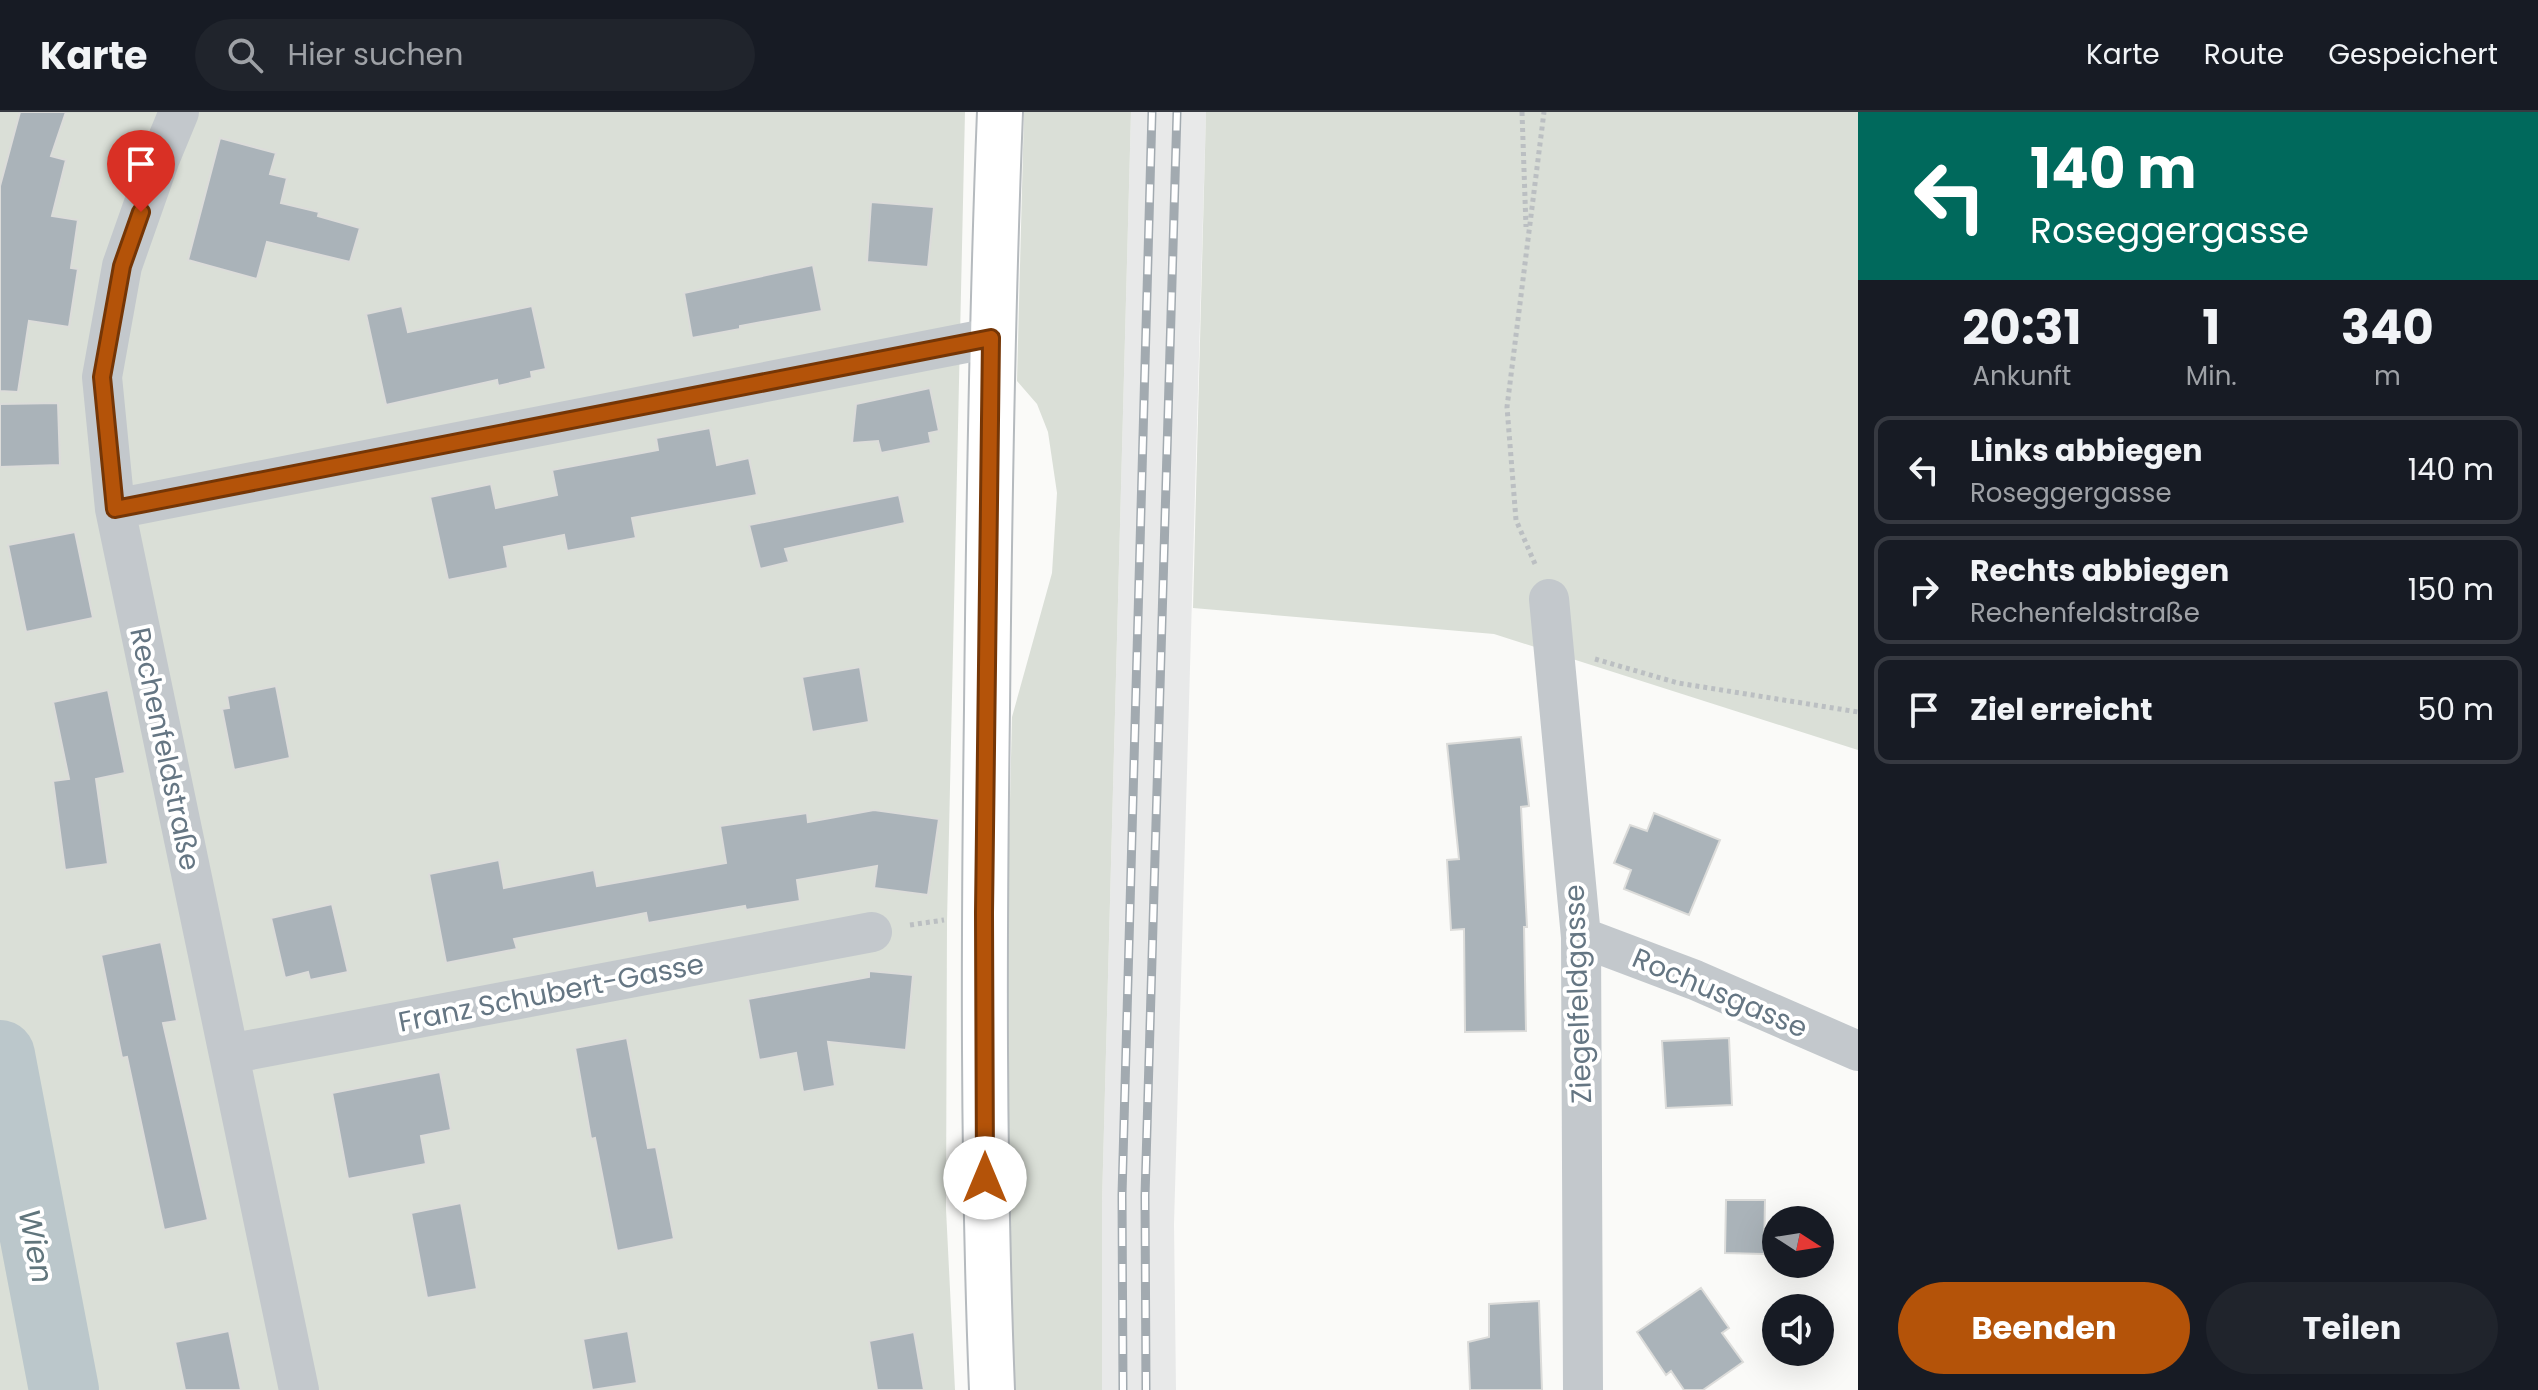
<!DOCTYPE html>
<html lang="de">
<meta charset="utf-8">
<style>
body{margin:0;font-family:Poppins,sans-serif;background:#20242c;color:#f1f3f6;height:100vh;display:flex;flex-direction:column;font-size:30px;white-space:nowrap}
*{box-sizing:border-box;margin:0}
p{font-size:26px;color:#9ea1a6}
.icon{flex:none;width:44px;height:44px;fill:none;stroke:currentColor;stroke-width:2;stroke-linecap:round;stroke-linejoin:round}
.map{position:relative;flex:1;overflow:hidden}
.side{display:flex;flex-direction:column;background:#171b24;width:680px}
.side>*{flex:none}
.top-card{background:#00695c;color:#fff;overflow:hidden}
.needle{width:52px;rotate:102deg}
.buttons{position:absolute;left:1762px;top:1094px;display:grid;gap:16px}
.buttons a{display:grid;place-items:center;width:72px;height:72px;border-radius:50%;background:#171b24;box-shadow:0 8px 32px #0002;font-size:40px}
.pin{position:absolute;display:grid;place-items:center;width:68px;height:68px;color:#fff;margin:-82px -34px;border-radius:50% 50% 50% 0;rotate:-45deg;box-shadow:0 0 8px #0007}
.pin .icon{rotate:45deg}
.me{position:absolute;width:88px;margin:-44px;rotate:0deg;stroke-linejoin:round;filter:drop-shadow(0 0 6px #0008)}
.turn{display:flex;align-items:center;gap:28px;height:168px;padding:0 40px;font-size:36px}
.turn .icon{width:104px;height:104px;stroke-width:2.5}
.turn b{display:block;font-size:56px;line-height:68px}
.eta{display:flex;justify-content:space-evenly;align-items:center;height:136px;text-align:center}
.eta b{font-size:48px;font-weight:700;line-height:56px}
.cta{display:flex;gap:16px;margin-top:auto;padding:16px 40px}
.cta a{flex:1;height:92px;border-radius:48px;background:#b45309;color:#fff;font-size:32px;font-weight:700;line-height:92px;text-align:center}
.cta a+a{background:#20242c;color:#f1f3f6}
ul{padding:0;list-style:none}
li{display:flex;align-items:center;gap:24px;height:108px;margin:0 16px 12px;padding:0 24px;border:4px solid #363941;border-radius:16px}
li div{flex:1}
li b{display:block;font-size:30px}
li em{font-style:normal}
header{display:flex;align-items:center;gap:48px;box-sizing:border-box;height:112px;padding:0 40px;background:#171b24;border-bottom:2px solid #363941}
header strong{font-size:38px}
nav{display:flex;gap:44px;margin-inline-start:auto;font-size:28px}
.search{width:560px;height:72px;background:#20242c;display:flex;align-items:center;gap:20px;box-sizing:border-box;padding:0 28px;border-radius:44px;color:#9ea1a6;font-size:30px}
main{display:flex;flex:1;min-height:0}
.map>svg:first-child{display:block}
.built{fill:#e8e9e9}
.green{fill:#dadfd7}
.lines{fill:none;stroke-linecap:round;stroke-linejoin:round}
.river{stroke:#bbc7cb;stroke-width:70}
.building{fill:#aab3b9;stroke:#dcdcda;stroke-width:2}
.primary-casing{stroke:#b5babe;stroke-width:48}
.path{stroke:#bbbfc2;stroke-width:5;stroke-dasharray:4 4;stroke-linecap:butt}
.street{stroke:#c3c8cc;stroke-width:40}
.primary{stroke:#fff;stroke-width:44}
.rail-casing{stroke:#a2aab0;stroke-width:9}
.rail{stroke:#fff;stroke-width:6;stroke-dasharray:18;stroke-linecap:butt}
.route-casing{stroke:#753606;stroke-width:20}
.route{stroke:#b45309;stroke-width:14}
.labels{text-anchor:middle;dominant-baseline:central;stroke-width:8;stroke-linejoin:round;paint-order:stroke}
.street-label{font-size:28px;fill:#657683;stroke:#fff}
.water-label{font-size:30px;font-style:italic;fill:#60757c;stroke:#fff}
</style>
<header>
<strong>Karte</strong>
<div class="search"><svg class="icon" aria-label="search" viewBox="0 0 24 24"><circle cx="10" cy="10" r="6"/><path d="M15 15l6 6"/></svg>Hier suchen</div>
<nav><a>Karte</a><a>Route</a><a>Gespeichert</a></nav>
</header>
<main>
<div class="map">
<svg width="1858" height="1278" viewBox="0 0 1858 1278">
<rect width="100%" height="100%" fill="#fafaf8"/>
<path class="built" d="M 1131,0 L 1206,0 L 1174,1112 L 1176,1278 L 1102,1278 L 1102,1091 Z"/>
<path class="green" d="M 0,0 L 965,0 L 947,810 L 946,1097 L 955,1278 L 0,1278 Z
M 1024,0 L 1131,0 L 1102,1091 L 1102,1278 L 1012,1278 L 1005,896 L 1012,605 L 1052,461 L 1057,381 L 1048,320 L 1037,292 L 1017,269 Z
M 1206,0 L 1858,0 L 1858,638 L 1494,522 L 1193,496 Z"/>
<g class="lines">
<path class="river" d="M 0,943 L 64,1278"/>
</g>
<path class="building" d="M 20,0 L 66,0 L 51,44 L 66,48 L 52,104 L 78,108 L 71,156 L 78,157 L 69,215 L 29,209 L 18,280 L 0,279 L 0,74 Z
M 220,26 L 276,41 L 270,62 L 287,66 L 281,91 L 319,100 L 318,104 L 360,116 L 350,150 L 267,130 L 257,167 L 188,148 Z
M 871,90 L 934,95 L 928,155 L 867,150 Z
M 813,153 L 822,199 L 740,214 L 740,217 L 692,226 L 684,181 Z
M 402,194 L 408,220 L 532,194 L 546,257 L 531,260 L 532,266 L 498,274 L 497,268 L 386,293 L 366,202 Z
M 930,276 L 939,319 L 929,321 L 931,331 L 881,341 L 878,329 L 852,331 L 856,292 Z
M 58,291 L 60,353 L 0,355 L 0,292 Z
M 710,316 L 717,353 L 749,346 L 757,383 L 632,406 L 636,426 L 567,439 L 564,423 L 504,435 L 508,456 L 448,468 L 430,385 L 491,372 L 496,396 L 557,383 L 552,358 L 658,338 L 656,326 Z
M 899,383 L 905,411 L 785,437 L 789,450 L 760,457 L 749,413 Z
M 75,420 L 93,506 L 26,520 L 8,433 Z
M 860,555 L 869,610 L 812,620 L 802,565 Z
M 276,574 L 290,646 L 234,658 L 222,597 L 229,596 L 227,584 Z
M 108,578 L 125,661 L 96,667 L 108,752 L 65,758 L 53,669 L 69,667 L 53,590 Z
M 1521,625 L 1529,694 L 1521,695 L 1527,815 L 1524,815 L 1526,919 L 1465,920 L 1464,817 L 1451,818 L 1447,748 L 1459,747 L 1447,632 Z
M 874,698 L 939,707 L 928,783 L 874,776 L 877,754 L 797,768 L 800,789 L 746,798 L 745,794 L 648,811 L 646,801 L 514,827 L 517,837 L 446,851 L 429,762 L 499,748 L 504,776 L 594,758 L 597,774 L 726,751 L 720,714 L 807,701 L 808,710 Z
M 1654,701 L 1720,728 L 1689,803 L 1624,777 L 1631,758 L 1614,751 L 1630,713 L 1647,719 Z
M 332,792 L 348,860 L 310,868 L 308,860 L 285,866 L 271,806 Z
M 161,830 L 177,909 L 163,911 L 208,1108 L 164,1118 L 127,945 L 122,946 L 101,843 Z
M 869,859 L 913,863 L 906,938 L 828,930 L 835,974 L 803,980 L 796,941 L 759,948 L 748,887 L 869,865 Z
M 627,926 L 648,1036 L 656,1035 L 674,1127 L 617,1139 L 595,1026 L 591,1027 L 575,936 Z
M 1729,926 L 1732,993 L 1666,996 L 1662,929 Z
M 440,960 L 451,1018 L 421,1024 L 426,1052 L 348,1067 L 332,981 Z
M 1726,1088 L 1765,1088 L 1764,1142 L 1725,1141 Z
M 461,1091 L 477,1177 L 427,1186 L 411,1101 Z
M 1701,1176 L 1729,1216 L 1722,1221 L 1743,1250 L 1703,1278 L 1684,1278 L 1671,1259 L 1666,1263 L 1637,1220 Z
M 1539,1189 L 1542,1278 L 1470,1278 L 1468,1230 L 1489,1225 L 1489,1192 Z
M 229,1219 L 241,1278 L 185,1278 L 175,1230 Z
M 628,1219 L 637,1271 L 592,1278 L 583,1227 Z
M 914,1220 L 924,1278 L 877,1278 L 869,1229 Z"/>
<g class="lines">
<defs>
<path id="primary" d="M 992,1278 C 983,1051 984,824 987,597 C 989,398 992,199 1000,0"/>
</defs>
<use href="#primary" class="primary-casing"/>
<path class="path" d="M 1522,0 L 1526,115
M 1535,452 L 1516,408 L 1507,295 L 1544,0
M 1595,547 L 1678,571 L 1858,600
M 910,813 L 944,808"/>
<path class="street" d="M 179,0 L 160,46 L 122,154 L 102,265 L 115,397 L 299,1278
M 115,397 L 991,226
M 1549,487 L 1581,825 L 1583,1278
M 1581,825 L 1695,868 L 1858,939
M 229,942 L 872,820"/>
<use href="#primary" class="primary"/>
<defs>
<path id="rail" d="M 1123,1278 L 1122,1083 L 1152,0
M 1146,1278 L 1145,1084 L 1177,0"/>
</defs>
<use href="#rail" class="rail-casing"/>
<use href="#rail" class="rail"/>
</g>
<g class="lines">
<defs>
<path id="route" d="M 141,100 L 122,154 L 102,265 L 115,397 L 991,226 L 984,801 L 985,1066"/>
</defs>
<use href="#route" class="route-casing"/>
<use href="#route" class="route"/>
</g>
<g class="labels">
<g class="street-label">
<text transform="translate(165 637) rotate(78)">Rechenfeldstraße</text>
<text transform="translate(551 881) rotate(-11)">Franz Schubert-Gasse</text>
<text transform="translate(1720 881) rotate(23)">Rochusgasse</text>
<text transform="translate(1578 882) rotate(-92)">Ziegelfeldgasse</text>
</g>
<g class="water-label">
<text transform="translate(36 1134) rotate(79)">Wien</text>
</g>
</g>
</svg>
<div class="buttons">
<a><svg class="needle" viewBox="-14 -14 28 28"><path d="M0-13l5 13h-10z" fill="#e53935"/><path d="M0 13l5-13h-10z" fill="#9ea1a6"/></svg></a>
<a><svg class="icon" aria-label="sound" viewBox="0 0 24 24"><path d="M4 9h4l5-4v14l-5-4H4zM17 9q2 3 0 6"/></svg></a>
</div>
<div class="pin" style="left:141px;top:100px;background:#d93025"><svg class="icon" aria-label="arrive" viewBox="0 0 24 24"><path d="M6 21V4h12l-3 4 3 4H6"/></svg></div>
<svg class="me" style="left:985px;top:1066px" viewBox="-20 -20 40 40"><circle r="19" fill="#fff"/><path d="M0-13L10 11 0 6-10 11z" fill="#b45309"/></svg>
</div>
<section class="side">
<div class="top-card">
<div class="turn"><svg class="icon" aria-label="left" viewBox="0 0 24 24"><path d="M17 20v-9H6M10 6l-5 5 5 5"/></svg><div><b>140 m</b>Roseggergasse</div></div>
</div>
<div class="eta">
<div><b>20:31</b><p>Ankunft</p></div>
<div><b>1</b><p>Min.</p></div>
<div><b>340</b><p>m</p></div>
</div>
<ul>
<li><svg class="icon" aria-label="left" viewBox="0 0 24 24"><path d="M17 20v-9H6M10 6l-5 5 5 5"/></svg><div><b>Links abbiegen</b><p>Roseggergasse</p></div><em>140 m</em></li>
<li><svg class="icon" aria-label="right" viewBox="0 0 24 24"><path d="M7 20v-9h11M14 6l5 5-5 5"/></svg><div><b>Rechts abbiegen</b><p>Rechenfeldstraße</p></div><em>150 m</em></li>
<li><svg class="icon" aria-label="arrive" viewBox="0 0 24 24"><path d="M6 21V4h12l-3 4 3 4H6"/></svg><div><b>Ziel erreicht</b></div><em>50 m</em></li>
</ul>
<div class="cta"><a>Beenden</a><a>Teilen</a></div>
</section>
</main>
